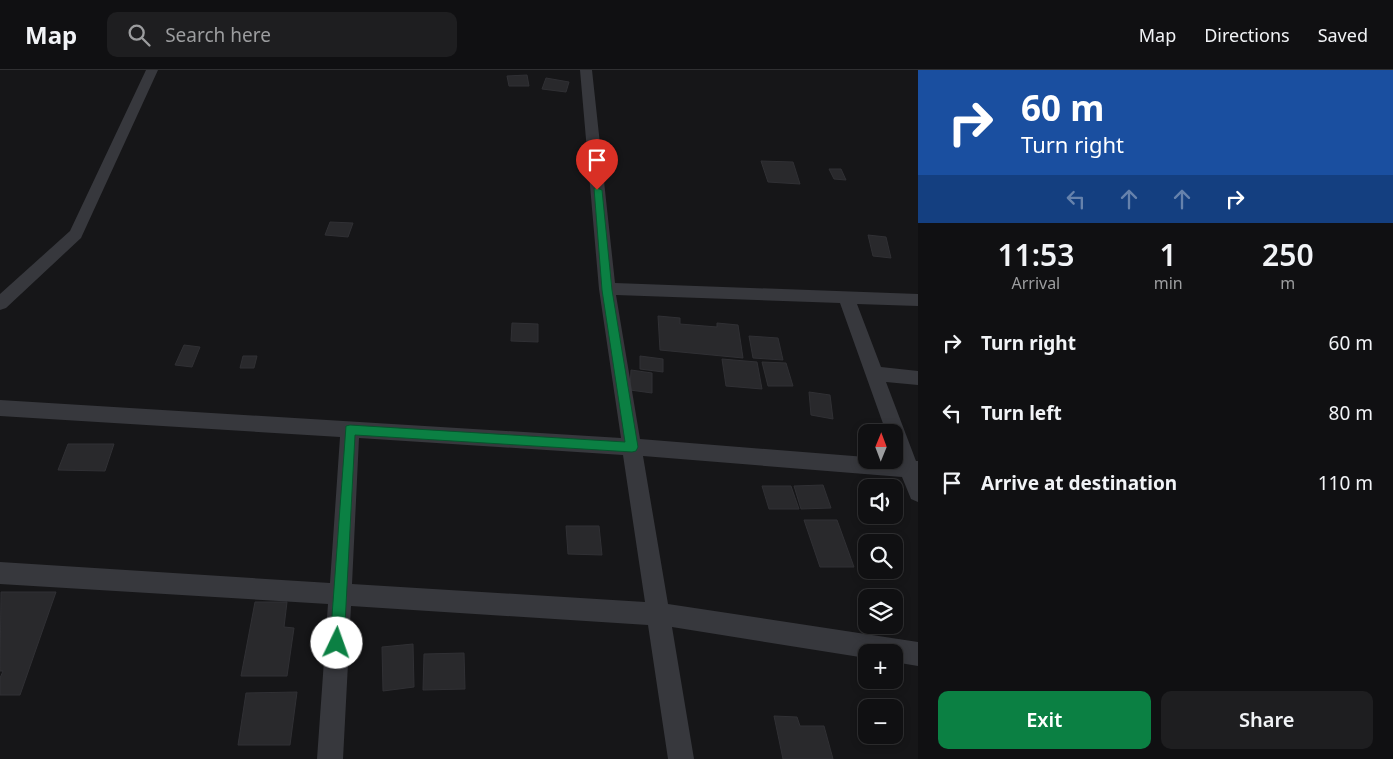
<!DOCTYPE html>
<meta charset="utf-8">
<style>
body{margin:0;font-family:"Noto Sans",sans-serif;background:#1e1e20;color:#f1f3f6;height:100vh;display:flex;flex-direction:column;font-size:19px;white-space:nowrap}
*{box-sizing:border-box;margin:0}
p{font-size:16px;color:#9c9d9f}
.icon{flex:none;width:28px;height:28px;fill:none;stroke:currentColor;stroke-width:2;stroke-linecap:round;stroke-linejoin:round}
.map{position:relative;flex:1;overflow:hidden}
.drawer{display:flex;flex-direction:column;background:#101012;width:475px}
.drawer>*{flex:none}
.banner{background:#1a4fa0;color:#fff;overflow:hidden}
.needle{width:32px;rotate:1deg}
.tools{position:absolute;left:858px;top:354px;display:grid;gap:10px}
.tools a{display:grid;place-items:center;width:45px;height:45px;border-radius:10px;background:#101012;box-shadow:0 2px 8px #0003,0 0 0 1px #303032;font-size:25px}
.pin{position:absolute;display:grid;place-items:center;width:42px;height:42px;color:#fff;margin:-51px -21px;border-radius:50% 50% 50% 0;rotate:-45deg;box-shadow:0 0 5px #0007}
.pin .icon{rotate:45deg}
.me{position:absolute;width:55px;margin:-28px;rotate:3deg;stroke-linejoin:round;filter:drop-shadow(0 0 4px #0008)}
.turn{display:flex;align-items:center;gap:18px;height:105px;padding:0 20px;font-size:22px}
.turn .icon{width:65px;height:65px;stroke-width:2.5}
.turn b{display:block;font-size:35px;line-height:42px}
.lanes{display:flex;align-items:center;height:48px;padding:0 20px;background:#0003;justify-content:center;gap:25px;direction:ltr}
.lanes .off{opacity:.35}
.eta{display:flex;justify-content:space-evenly;align-items:center;height:85px;text-align:center}
.eta b{font-size:30px;font-weight:600;line-height:35px}
.button{display:flex;gap:10px;margin-top:auto;padding:10px 20px}
.button a{flex:1;height:58px;border-radius:10px;background:#0b8043;color:#fff;font-size:20px;font-weight:600;line-height:58px;text-align:center}
.button a+a{background:#1e1e20;color:#f1f3f6}
ul{padding:0;list-style:none}
li{display:flex;align-items:center;gap:15px;height:70px;padding:0 20px}
li div{flex:1}
li b{display:block;font-size:19px}
li em{font-style:normal}
header{display:flex;align-items:center;gap:30px;box-sizing:border-box;height:70px;padding:0 25px;background:#101012;border-bottom:1px solid #303032}
header strong{font-size:24px}
nav{display:flex;gap:28px;margin-inline-start:auto;font-size:18px}
.search{width:350px;height:45px;background:#1e1e20;display:flex;align-items:center;gap:12px;box-sizing:border-box;padding:0 18px;border-radius:10px;color:#9c9d9f;font-size:19px}
main{display:flex;flex:1;min-height:0}
.map>svg:first-child{display:block}
.building{fill:#29292c;stroke:#303034}
.lines{fill:none;stroke-linecap:round;stroke-linejoin:round}
.street{fill:#37383d;fill-rule:evenodd}
.route{fill:#0b8043;stroke:#07532c}
</style>
<header>
<strong>Map</strong>
<div class="search"><svg class="icon" aria-label="search" viewBox="0 0 24 24"><circle cx="10" cy="10" r="6"/><path d="M15 15l6 6"/></svg>Search here</div>
<nav><a>Map</a><a>Directions</a><a>Saved</a></nav>
</header>
<main>
<div class="map">
<svg width="918" height="689" viewBox="0 0 918 689">
<rect width="100%" height="100%" fill="#161618"/>
<path class="building" d="M 527,5 L 529,16 L 509,16 L 507,6 Z
M 546,8 L 569,12 L 566,22 L 542,19 Z
M 761,91 L 793,92 L 800,114 L 768,112 Z
M 829,99 L 841,99 L 846,110 L 834,109 Z
M 330,152 L 353,153 L 348,167 L 325,165 Z
M 868,165 L 886,167 L 891,188 L 873,186 Z
M 658,246 L 680,248 L 680,254 L 717,257 L 717,253 L 738,255 L 743,288 L 660,280 Z
M 512,253 L 538,254 L 538,272 L 511,271 Z
M 749,266 L 778,268 L 783,290 L 753,288 Z
M 184,275 L 200,277 L 192,297 L 175,295 Z
M 243,286 L 257,286 L 254,298 L 240,298 Z
M 640,286 L 663,289 L 663,302 L 640,299 Z
M 722,289 L 757,292 L 762,319 L 726,316 Z
M 762,292 L 786,293 L 793,316 L 768,316 Z
M 631,300 L 652,303 L 652,323 L 630,320 Z
M 809,322 L 830,325 L 833,349 L 811,345 Z
M 68,374 L 114,374 L 105,401 L 58,400 Z
M 823,415 L 831,438 L 801,439 L 794,416 Z
M 762,416 L 791,416 L 799,439 L 769,439 Z
M 804,450 L 837,450 L 854,497 L 820,497 Z
M 566,456 L 599,456 L 602,485 L 568,484 Z
M 1,522 L 56,522 L 20,625 L 0,625 L 0,608 L 3,601 L 0,601 Z
M 255,532 L 287,532 L 284,557 L 294,558 L 287,606 L 241,606 Z
M 413,574 L 414,617 L 383,621 L 382,577 Z
M 464,583 L 465,619 L 423,620 L 424,584 Z
M 297,622 L 290,675 L 238,675 L 246,623 Z
M 774,646 L 797,647 L 800,656 L 824,656 L 833,689 L 783,689 Z"/>
<g class="lines">
<path class="street" d="M 146,0 L 158,0 L 81,168 L 6,238 L 0,240 L 0,224 L 70,161 Z
M 580,0 L 592,0 L 615,213 L 918,224 L 918,236 L 857,234 L 881,297 L 918,301 L 918,315 L 886,312 L 916,391 L 918,391 L 918,432 L 911,429 L 902,407 L 643,386 L 668,534 L 918,572 L 918,596 L 894,592 L 894,582 L 866,582 L 866,588 L 672,557 L 694,689 L 668,689 L 648,555 L 351,536 L 343,689 L 317,689 L 328,534 L 0,514 L 0,492 L 330,513 L 340,367 L 0,346 L 0,330 L 621,368 L 599,219 ZM 616,225 L 840,233 L 886,362 L 894,362 L 894,384 L 896,389 L 866,390 L 866,387 L 640,369 ZM 359,368 L 623,385 L 645,532 L 352,514 Z"/>
</g>
<path class="route" d="M 594,118 L 597,118 L 602,120 L 612,220 L 638,377 L 636,381 L 632,382 L 355,365 L 344,573 L 342,578 L 337,580 L 332,578 L 330,573 L 346,356 L 350,355 L 625,372 L 602,220 Z"/>
</svg>
<div class="tools">
<a><svg class="needle" viewBox="-14 -14 28 28"><path d="M0-13l5 13h-10z" fill="#e53935"/><path d="M0 13l5-13h-10z" fill="#9c9d9f"/></svg></a>
<a><svg class="icon" aria-label="sound" viewBox="0 0 24 24"><path d="M4 9h4l5-4v14l-5-4H4zM17 9q2 3 0 6"/></svg></a>
<a><svg class="icon" aria-label="search" viewBox="0 0 24 24"><circle cx="10" cy="10" r="6"/><path d="M15 15l6 6"/></svg></a>
<a><svg class="icon" aria-label="layers" viewBox="0 0 24 24"><path d="M12 4l9 5-9 5-9-5zM3 14l9 5 9-5"/></svg></a>
<a>+</a>
<a>−</a>
</div>
<div class="pin" style="left:597px;top:120px;background:#d93025"><svg class="icon" aria-label="arrive" viewBox="0 0 24 24"><path d="M6 21V4h12l-3 4 3 4H6"/></svg></div>
<svg class="me" style="left:337px;top:573px" viewBox="-20 -20 40 40"><circle r="19" fill="#fff"/><path d="M0-13L10 11 0 6-10 11z" fill="#0b8043"/></svg>
</div>
<section class="drawer">
<div class="banner">
<div class="turn"><svg class="icon" aria-label="right" viewBox="0 0 24 24"><path d="M7 20v-9h11M14 6l5 5-5 5"/></svg><div><b>60 m</b>Turn right</div></div>
<div class="lanes"><svg class="icon off" aria-label="left" viewBox="0 0 24 24"><path d="M17 20v-9H6M10 6l-5 5 5 5"/></svg><svg class="icon off" aria-label="ahead" viewBox="0 0 24 24"><path d="M12 20V5M6 11l6-6 6 6"/></svg><svg class="icon off" aria-label="ahead" viewBox="0 0 24 24"><path d="M12 20V5M6 11l6-6 6 6"/></svg><svg class="icon" aria-label="right" viewBox="0 0 24 24"><path d="M7 20v-9h11M14 6l5 5-5 5"/></svg></div>
</div>
<div class="eta">
<div><b>11:53</b><p>Arrival</p></div>
<div><b>1</b><p>min</p></div>
<div><b>250</b><p>m</p></div>
</div>
<ul>
<li><svg class="icon" aria-label="right" viewBox="0 0 24 24"><path d="M7 20v-9h11M14 6l5 5-5 5"/></svg><div><b>Turn right</b></div><em>60 m</em></li>
<li><svg class="icon" aria-label="left" viewBox="0 0 24 24"><path d="M17 20v-9H6M10 6l-5 5 5 5"/></svg><div><b>Turn left</b></div><em>80 m</em></li>
<li><svg class="icon" aria-label="arrive" viewBox="0 0 24 24"><path d="M6 21V4h12l-3 4 3 4H6"/></svg><div><b>Arrive at destination</b></div><em>110 m</em></li>
</ul>
<div class="button"><a>Exit</a><a>Share</a></div>
</section>
</main>
